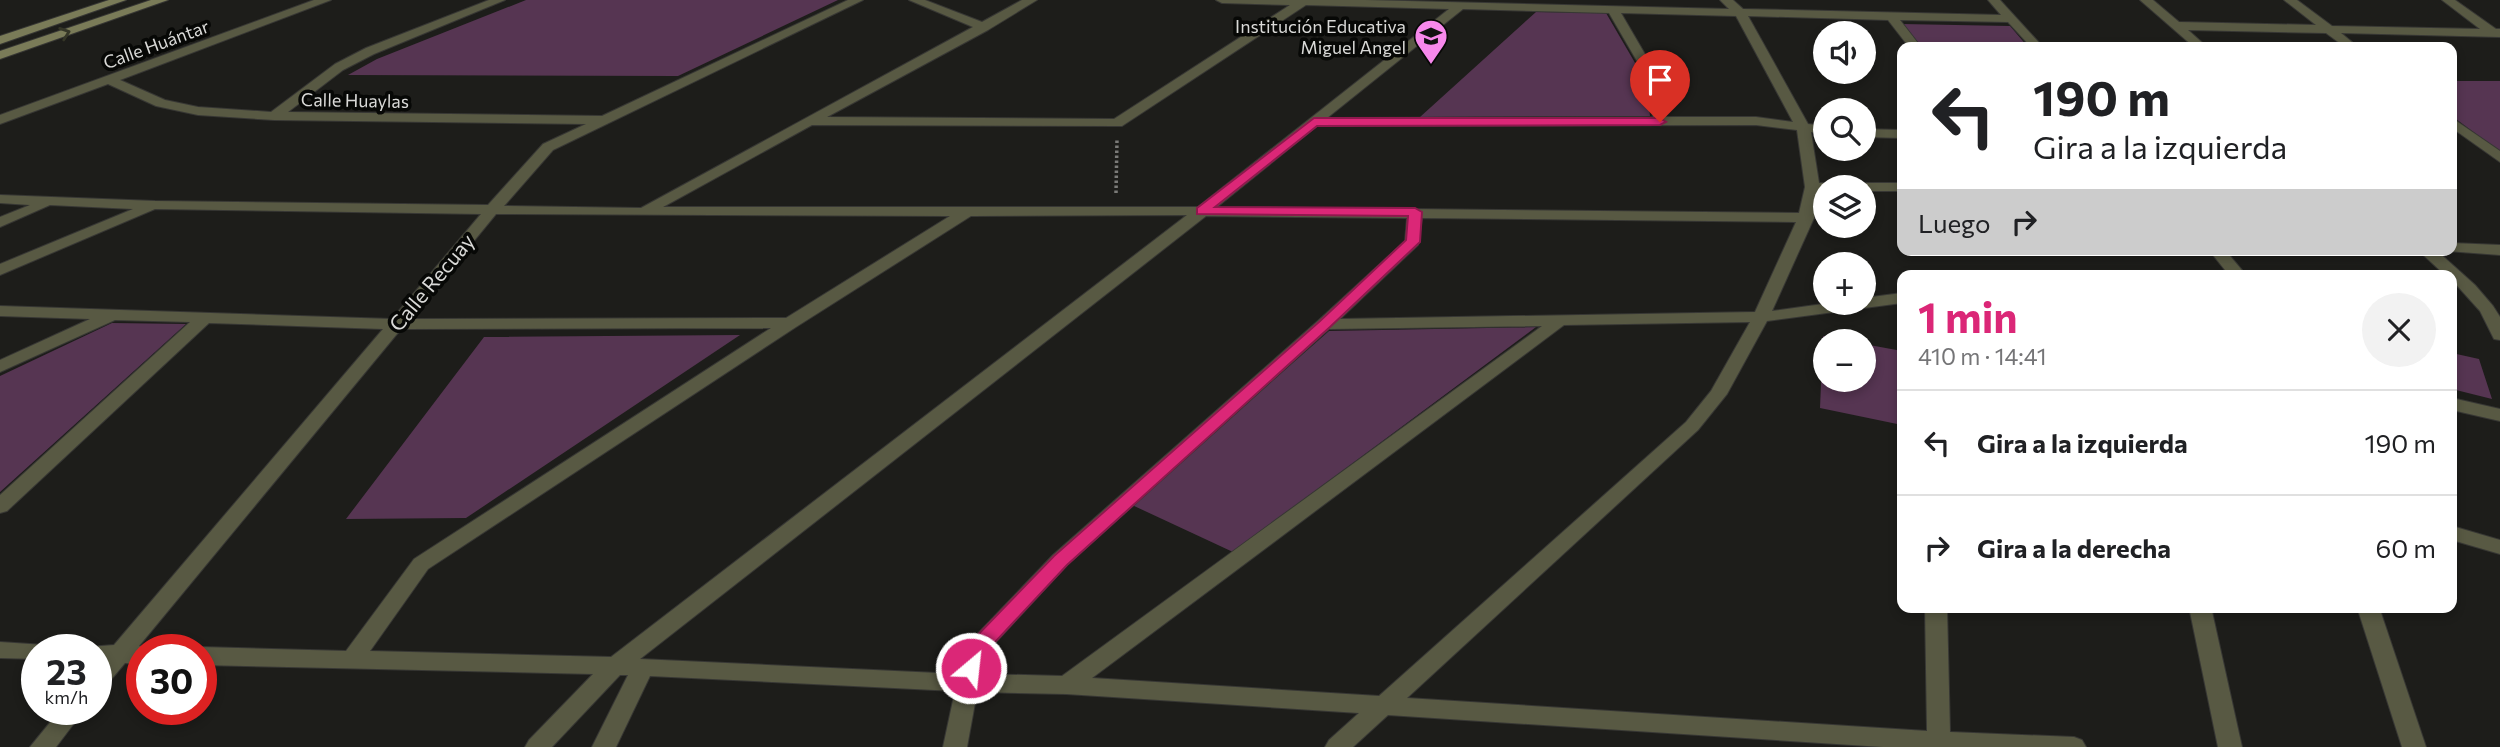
<!DOCTYPE html>
<html lang="es">
<meta charset="utf-8">
<style>
body{margin:0;font-family:Commissioner,sans-serif;background:#f2f2f2;color:#202124;height:100vh;display:flex;flex-direction:column;font-size:26px;white-space:nowrap}
*{box-sizing:border-box;margin:0}
p{font-size:23px;color:#757577}
.icon{flex:none;width:38px;height:38px;fill:none;stroke:currentColor;stroke-width:2;stroke-linecap:round;stroke-linejoin:round}
.map{position:relative;flex:1;overflow:hidden}
.details{position:absolute;left:1897px;top:270px;width:560px;height:343px;display:flex;flex-direction:column;background:#fff;border-radius:14px;box-shadow:0 4px 10px #0003}
.details>*{flex:none}
.guide{position:absolute;left:1897px;top:42px;width:560px;height:214px;border-radius:14px;box-shadow:0 4px 10px #0003;background:#fff;color:#202124;overflow:hidden}
.controls{position:absolute;left:1813px;top:21px;display:grid;gap:14px}
.controls a{display:grid;place-items:center;width:63px;height:63px;border-radius:50%;background:#fff;box-shadow:0 4px 10px #0003;font-size:35px}
.speed{position:absolute;left:21px;top:634px;display:flex;gap:14px;font-size:35px;font-weight:700;text-align:center}
.speed>*{display:grid;place-content:center;width:91px;height:91px;border-radius:50%;background:#fff;box-shadow:0 4px 10px #0003;line-height:1}
.speed small{font-size:18px;font-weight:400}
.speed .limit{border:10px solid #d22;background:#fff;color:#111}
.pin{position:absolute;display:grid;place-items:center;width:60px;height:60px;color:#fff;margin:-72px -30px;border-radius:50% 50% 50% 0;rotate:-45deg;box-shadow:0 0 7px #0007}
.pin .icon{rotate:45deg}
.me{position:absolute;width:77px;margin:-38px;rotate:28deg;stroke-linejoin:round;filter:drop-shadow(0 0 5px #0008)}
.turn{display:flex;align-items:center;gap:24px;height:147px;padding:0 21px;font-size:32px}
.turn .icon{width:91px;height:91px;stroke-width:2.5}
.turn b{display:block;font-size:49px;line-height:60px}
.then{display:flex;align-items:center;height:66px;padding:0 21px;background:#0003;gap:14px;font-size:26px}
.round{display:grid;place-items:center;flex:none;width:74px;height:74px;border-radius:37px;background:#f2f2f2}
.head{display:flex;align-items:center;justify-content:space-between;height:119px;padding:0 21px}
h1{font-size:42px;font-weight:700;line-height:52px;color:#db2777}
ul{padding:0;list-style:none}
li{display:flex;align-items:center;gap:21px;height:105px;padding:0 21px;border-top:2px solid #e0e0e0}
li div{flex:1}
li b{display:block;font-size:26px}
li em{font-style:normal}
.map>svg:first-child{display:block}
.green{fill:#563552}
.lines{fill:none;stroke-linecap:round;stroke-linejoin:round}
.minor-casing{stroke:#373734;stroke-width:2}
.secondary-casing{stroke:#373734;stroke-width:2}
.path{stroke:#7b7b78;stroke-width:3.5;stroke-dasharray:2.5 2.5;stroke-linecap:butt}
.minor{fill:#585943;fill-rule:evenodd}
.secondary{fill:#7a7b58;fill-rule:evenodd}
.oneway{stroke:#353627}
.route{fill:#db2777;stroke:#8e194d;stroke-width:2}
.labels{text-anchor:middle;dominant-baseline:central;stroke-width:7;stroke-linejoin:round;paint-order:stroke}
.far-poi-label{font-size:18px;fill:#d9d9d7;stroke:#070806;text-anchor:end}
.far-street-label{font-size:18px;fill:#d9d9d7;stroke:#070806}
.street-label{font-size:21px;fill:#d9d9d7;stroke:#070806}
</style>
<div class="map">
<svg width="2500" height="747" viewBox="0 0 2500 747">
<rect width="100%" height="100%" fill="#1d1d1a"/>
<path class="green" d="M 526,0 L 838,0 L 678,76 L 348,75 L 377,59 Z
M 1536,12 L 1606,13 L 1645,80 L 1650,116 L 1420,117 Z
M 1902,24 L 2010,26 L 2028,47 L 1920,47 Z
M 2452,81 L 2500,81 L 2500,152 L 2452,116 Z
M 112,323 L 186,324 L 0,492 L 0,376 Z
M 1536,327 L 1233,552 L 1132,505 L 1329,331 Z
M 740,335 L 466,518 L 346,519 L 484,337 Z
M 1823,336 L 1851,341 L 1825,341 L 1825,380 L 1864,380 L 1864,344 L 1902,351 L 1902,425 L 1820,408 Z
M 2452,353 L 2479,359 L 2492,399 L 2452,389 Z"/>
<g class="lines">
<defs>
<path id="minor" d="M 314,0 L 331,0 L 120,80 L 165,100 L 198,107 L 271,112 L 335,64 L 366,48 L 489,0 L 505,0 L 374,54 L 343,70 L 288,112 L 602,116 L 848,0 L 863,0 L 553,150 L 504,206 L 641,208 L 973,27 L 909,0 L 925,0 L 982,22 L 1022,0 L 1037,0 L 988,30 L 827,117 L 1114,119 L 1290,5 L 1222,3 L 1216,0 L 1366,0 L 1729,9 L 1720,0 L 1733,0 L 1743,9 L 2001,15 L 1988,0 L 2000,0 L 2043,47 L 2031,47 L 2008,22 L 1900,20 L 1921,47 L 1909,47 L 1888,20 L 1748,16 L 1808,124 L 1825,126 L 1825,134 L 1811,132 L 1819,183 L 1902,183 L 1902,191 L 1864,191 L 1864,187 L 1825,187 L 1825,191 L 1818,191 L 1814,218 L 1772,311 L 1830,303 L 1864,303 L 1864,298 L 1902,293 L 1902,303 L 1767,321 L 1727,394 L 1698,430 L 1407,698 L 1927,731 L 1925,607 L 1947,607 L 1950,732 L 2074,737 L 2082,740 L 2086,747 L 1883,747 L 1388,715 L 1353,747 L 1325,747 L 1329,740 L 1359,713 L 1066,694 L 977,692 L 967,747 L 943,747 L 955,691 L 650,676 L 616,747 L 592,747 L 628,675 L 620,675 L 552,747 L 525,747 L 529,740 L 593,674 L 201,665 L 201,649 L 195,649 L 201,647 L 346,651 L 414,559 L 771,328 L 401,329 L 139,646 L 150,649 L 142,649 L 142,664 L 125,663 L 104,688 L 96,691 L 96,666 L 100,662 L 96,662 L 96,649 L 87,649 L 88,647 L 114,645 L 383,329 L 209,323 L 7,511 L 0,513 L 0,495 L 190,322 L 115,320 L 0,372 L 0,360 L 90,319 L 0,316 L 0,306 L 392,319 L 481,214 L 155,209 L 0,275 L 0,264 L 133,209 L 50,205 L 0,227 L 0,217 L 30,205 L 0,203 L 0,195 L 155,201 L 488,205 L 543,144 L 586,124 L 274,120 L 198,115 L 156,106 L 108,84 L 0,124 L 0,115 ZM 1306,5 L 1449,9 L 1198,207 L 663,207 L 812,125 L 1122,126 ZM 1463,9 L 1609,13 L 1648,80 L 1653,117 L 1327,118 ZM 1621,13 L 1736,16 L 1793,122 L 1756,117 L 1666,117 L 1660,80 ZM 1756,125 L 1797,130 L 1805,187 L 1799,213 L 1217,207 L 1317,126 ZM 496,214 L 950,216 L 786,318 L 410,319 ZM 1187,215 L 611,657 L 370,651 L 428,569 L 796,327 L 971,216 ZM 1206,216 L 1407,218 L 1405,241 L 1319,320 L 1053,555 L 966,646 L 959,674 L 640,659 ZM 1422,218 L 1796,222 L 1755,312 L 1340,319 L 1418,245 ZM 1750,322 L 1711,391 L 1686,422 L 1379,696 L 1092,678 L 1564,325 ZM 1542,326 L 1062,676 L 981,674 L 984,655 L 1067,565 L 1329,329 Z
M 2140,0 L 2153,0 L 2179,22 L 2316,25 L 2284,0 L 2297,0 L 2332,26 L 2480,29 L 2442,0 L 2455,0 L 2496,29 L 2500,29 L 2500,37 L 2341,33 L 2358,47 L 2345,47 L 2326,33 L 2188,30 L 2207,47 L 2194,47 Z
M 2452,118 L 2500,151 L 2500,162 L 2452,128 Z
M 1864,129 L 1902,130 L 1902,138 L 1864,137 Z
M 2452,243 L 2500,245 L 2500,255 L 2447,251 L 2452,250 Z
M 2209,250 L 2225,250 L 2246,275 L 2229,275 Z
M 2418,250 L 2436,250 L 2475,285 L 2493,306 L 2500,317 L 2500,340 L 2494,339 L 2480,311 L 2452,280 L 2452,275 L 2445,275 Z
M 2452,398 L 2500,409 L 2500,421 L 2452,410 Z
M 2452,526 L 2500,540 L 2500,554 L 2452,540 Z
M 2189,607 L 2211,607 L 2242,747 L 2218,747 Z
M 2357,607 L 2379,607 L 2426,747 L 2402,747 Z
M 0,642 L 45,645 L 47,649 L 37,649 L 37,659 L 0,658 Z
M 61,709 L 85,709 L 56,747 L 30,747 Z"/>
<path id="secondary" d="M 109,0 L 126,0 L 0,44 L 0,36 Z
M 151,0 L 168,0 L 0,59 L 0,51 Z"/>
</defs>
<use href="#minor" class="minor-casing"/>
<use href="#secondary" class="secondary-casing"/>
<path class="path" d="M 1116,193 L 1117,139"/>
<use href="#minor" class="minor"/>
<use href="#secondary" class="secondary"/>
</g>
<defs><path id="oneway-chevron" d="M-2-3.5L2.5 0L-2 3.5" fill="none" stroke-width="1.6" stroke-linecap="round" stroke-linejoin="round" transform="scale(1.75)"/></defs>
<use class="oneway" href="#oneway-chevron" transform="translate(65 33) rotate(-19)"/>
<path class="route" d="M 1314,118 L 1660,118 L 1666,122 L 1660,125 L 1317,126 L 1215,207 L 1415,208 L 1422,212 L 1420,242 L 1330,327 L 1067,565 L 983,655 L 978,673 L 971,676 L 964,673 L 961,668 L 966,647 L 1054,556 L 1320,321 L 1406,240 L 1408,216 L 1197,214 L 1197,208 Z"/>
<defs>
<symbol id="school-pin" viewBox="-11 -11 22 30"><path d="M0 17L-7.5 6A9.5 9.5 0 1 1 7.5 6Z" fill="#f788eb" stroke="#070806"/><path d="M0-5L7-2L0 1L-7-2ZM-4 1L0 2.5L4 1V4Q0 6-4 4Z" fill="#111"/></symbol>
</defs>
<g fill-rule="evenodd">
<use href="#school-pin" x="1412" y="17" width="38" height="52"/>
</g>
<g class="labels">
<g class="far-poi-label">
<text x="1406" y="26">Institución Educativa<tspan x="1406" dy="21">Miguel Angel</tspan></text>
</g>
<g class="far-street-label">
<text transform="translate(156 44) rotate(-20)">Calle Huántar</text>
<text transform="translate(355 100) rotate(1)">Calle Huaylas</text>
</g>
<g class="street-label">
<text transform="translate(431 282) rotate(-50)">Calle Recuay</text>
</g>
</g>
</svg>
<div class="controls">
<a><svg class="icon" aria-label="sound" viewBox="0 0 24 24"><path d="M4 9h4l5-4v14l-5-4H4zM17 9q2 3 0 6"/></svg></a>
<a><svg class="icon" aria-label="search" viewBox="0 0 24 24"><circle cx="10" cy="10" r="6"/><path d="M15 15l6 6"/></svg></a>
<a><svg class="icon" aria-label="layers" viewBox="0 0 24 24"><path d="M12 4l9 5-9 5-9-5zM3 14l9 5 9-5"/></svg></a>
<a>+</a>
<a>−</a>
</div>
<div class="speed"><div>23<small>km/h</small></div><div class="limit">30</div></div>
<div class="pin" style="left:1660px;top:122px;background:#d93025"><svg class="icon" aria-label="arrive" viewBox="0 0 24 24"><path d="M6 21V4h12l-3 4 3 4H6"/></svg></div>
<svg class="me" style="left:971px;top:668px" viewBox="-20 -20 40 40"><circle r="17" fill="#db2777" stroke="#fff" stroke-width="3"/><path d="M0-11L8 9 0 5-8 9z" fill="#fff"/></svg>
<div class="guide">
<div class="turn"><svg class="icon" aria-label="left" viewBox="0 0 24 24"><path d="M17 20v-9H6M10 6l-5 5 5 5"/></svg><div><b>190 m</b>Gira a la izquierda</div></div>
<div class="then">Luego<svg class="icon" aria-label="right" viewBox="0 0 24 24"><path d="M7 20v-9h11M14 6l5 5-5 5"/></svg></div>
</div>
<section class="details">
<div class="head"><div><h1>1 min</h1><p>410 m · 14:41</p></div><a class="round"><svg class="icon" aria-label="close" viewBox="0 0 24 24"><path d="M6 6l12 12M18 6L6 18"/></svg></a></div>
<ul>
<li><svg class="icon" aria-label="left" viewBox="0 0 24 24"><path d="M17 20v-9H6M10 6l-5 5 5 5"/></svg><div><b>Gira a la izquierda</b></div><em>190 m</em></li>
<li><svg class="icon" aria-label="right" viewBox="0 0 24 24"><path d="M7 20v-9h11M14 6l5 5-5 5"/></svg><div><b>Gira a la derecha</b></div><em>60 m</em></li>
</ul>
</section>
</div>
